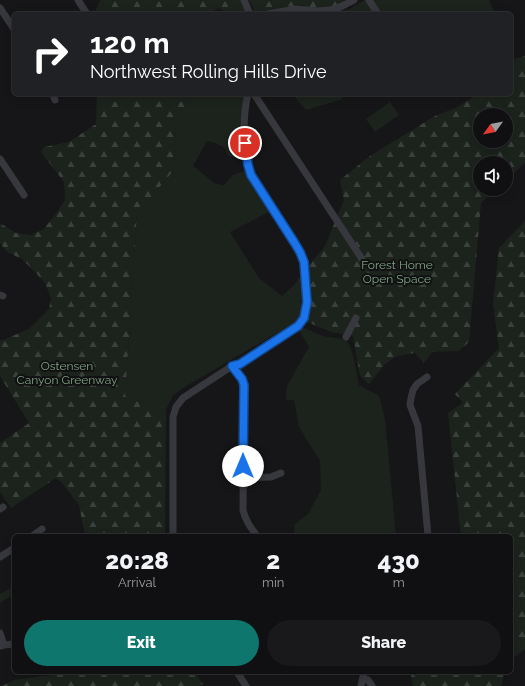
<!DOCTYPE html>
<style>
body{margin:0;font-family:Raleway,sans-serif;background:#19191b;color:#f1f3f6;height:100vh;display:flex;flex-direction:column;font-size:15px;white-space:nowrap}
*{box-sizing:border-box;margin:0}
p{font-size:13px;color:#9c9d9f}
.icon{flex:none;width:22px;height:22px;fill:none;stroke:currentColor;stroke-width:2;stroke-linecap:round;stroke-linejoin:round}
.map{position:relative;flex:1;overflow:hidden}
.sheet{position:absolute;left:12px;top:534px;width:501px;height:140px;display:flex;flex-direction:column;background:#101012;border-radius:6px;box-shadow:0 2px 10px #0003,0 0 0 1px #303032}
.sheet>*{flex:none}
.banner{position:absolute;left:12px;top:12px;width:501px;height:84px;border-radius:6px;box-shadow:0 2px 10px #0003,0 0 0 1px #303032;background:#202124;color:#fff;overflow:hidden}
.needle{width:26px;rotate:237deg}
.fabs{position:absolute;left:473px;top:108px;display:grid;gap:8px}
.fabs a{display:grid;place-items:center;width:40px;height:40px;border-radius:50%;background:#101012;box-shadow:0 2px 10px #0003,0 0 0 1px #303032;font-size:20px}
.pin{position:absolute;display:grid;place-items:center;width:34px;height:34px;color:#fff;margin:-17px;border:2px solid #fff;border-radius:50%;box-shadow:0 1px 4px #0007}
.me{position:absolute;width:44px;margin:-22px;rotate:0deg;stroke-linejoin:round;filter:drop-shadow(0 0 3px #0008)}
.turn{display:flex;align-items:center;gap:14px;height:84px;padding:0 12px;font-size:18px}
.turn .icon{width:52px;height:52px;stroke-width:2.5}
.turn b{display:block;font-size:28px;line-height:34px}
.eta{display:flex;justify-content:space-evenly;align-items:center;height:68px;text-align:center}
.eta b{font-size:24px;font-weight:800;line-height:28px}
.button{display:flex;gap:8px;margin-top:auto;padding:8px 12px}
.button a{flex:1;height:46px;border-radius:24px;background:#0f766e;color:#fff;font-size:16px;font-weight:800;line-height:46px;text-align:center}
.button a+a{background:#19191b;color:#f1f3f6}
.map>svg:first-child{display:block}
.green{fill:#1c231d}
.forest{fill:url(#forest-firs);fill-rule:evenodd}
.lines{fill:none;stroke-linecap:round;stroke-linejoin:round}
.minor{stroke:#37383d;stroke-width:7}
.route-casing{stroke:#114b97;stroke-width:10}
.route{stroke:#1a73e8;stroke-width:7}
.labels{text-anchor:middle;dominant-baseline:central;stroke-width:4;stroke-linejoin:round;paint-order:stroke}
.park-label{font-size:12px;fill:#7fa381;stroke:#111113}
</style>
<div class="map">
<svg width="525" height="686" viewBox="0 0 525 686">
<defs>
<pattern id="forest-firs" width="22" height="20" patternUnits="userSpaceOnUse"><rect width="22" height="20" fill="#1c231d"/><path d="M5 1l3.5 6h-7zM16 11l3.5 6h-7z" fill="#3a403c"/></pattern>
</defs>
<rect width="100%" height="100%" fill="#161618"/>
<path class="green" d="M 365,0 L 489,0 L 495,14 L 321,14 L 349,9 Z
M 190,94 L 228,94 L 232,97 L 235,94 L 245,94 L 244,156 L 239,158 L 228,156 C 226,145 218,144 207,141 L 193,166 L 216,184 L 224,185 L 233,175 L 245,171 L 269,212 L 230,232 L 259,278 L 282,296 L 294,285 L 301,275 L 302,290 L 301,315 L 294,323 L 188,385 L 173,395 L 166,410 L 125,396 L 137,214 L 174,170 L 176,124 Z
M 292,94 L 340,94 L 343,99 L 306,110 Z
M 390,102 L 399,115 L 375,132 L 366,119 Z
M 303,328 C 310,329 316,334 323,336 C 330,338 339,337 345,340 C 353,344 357,376 359,385 L 379,396 L 385,419 L 396,536 L 294,536 L 294,525 L 308,514 L 321,490 L 320,461 L 299,427 L 294,400 L 286,400 L 287,386 L 309,347 L 299,330 Z"/>
<path class="forest" d="M 100,0 L 242,0 L 248,14 L 224,14 L 223,10 L 218,8 L 208,14 L 98,14 L 96,10 Z
M 248,0 L 343,0 L 348,7 L 316,8 L 299,5 L 254,12 L 252,5 Z
M 525,56 L 525,163 L 506,180 L 506,163 L 480,163 L 480,189 L 496,189 L 481,203 L 469,342 L 459,351 L 432,352 L 424,363 L 415,353 L 397,356 L 385,364 L 369,384 L 360,376 L 353,336 L 331,332 L 307,322 L 307,267 L 324,248 L 344,200 L 340,180 L 370,156 L 435,116 L 456,108 L 477,94 L 511,94 L 511,60 ZM 480,115 L 506,115 L 506,141 L 480,141 Z
M 97,94 L 190,94 L 176,124 L 174,170 L 137,214 L 125,396 L 166,410 L 165,536 L 85,536 L 79,505 L 62,483 L 56,478 L 11,508 L 0,492 L 0,443 L 29,423 L 0,376 L 0,340 L 3,340 L 29,329 L 49,309 L 51,298 L 45,283 L 36,273 L 22,259 L 7,252 L 0,243 L 0,223 L 16,233 L 31,235 L 44,229 L 58,211 L 65,200 L 64,182 L 41,152 L 44,147 L 69,142 L 96,124 Z
M 525,221 L 525,649 L 511,659 L 511,536 L 461,536 L 448,413 L 463,403 L 455,394 L 499,348 L 493,304 L 499,248 Z
M 14,586 L 14,594 L 0,603 L 0,594 Z
M 77,672 L 195,672 L 203,684 L 199,686 L 2,686 L 14,680 Z
M 410,672 L 505,672 L 501,686 L 413,686 Z"/>
<g class="lines">
<path class="minor" d="M 78,0 L 87,14
M 244,0 L 250,14
M 369,0 L 378,14
M 0,8 L 14,29
M 267,14 L 296,9 L 318,11 L 330,10 L 338,8 L 354,0
M 53,94 L 55,100
M 254,94 L 362,259
M 0,159 L 24,195
M 0,295 L 3,296
M 346,337 L 356,318
M 232,366 L 242,379 L 244,385 L 243,510 C 245,520 251,528 257,536
M 427,377 L 417,384 L 413,390 L 411,398 L 410,405 L 418,426 L 428,536
M 243,478 L 271,477 L 281,473
M 0,509 L 3,507
M 32,536 L 42,529
M 173,536 L 173,417 L 176,407 L 183,398 L 232,366 L 240,364 L 298,326 L 304,318 L 307,302 L 304,262 L 300,252 L 294,242 L 251,175 C 243,153 242,117 248,94
M 0,557 L 14,548
M 0,633 L 4,645
M 0,646 L 4,645 L 14,644
M 237,672 L 246,686
M 363,678 L 368,680 L 372,686
M 361,686 L 364,672"/>
</g>
<g class="lines">
<defs>
<path id="route" d="M 243,466 L 244,385 L 242,379 L 232,366 L 240,364 L 298,326 L 304,318 L 307,302 L 304,262 L 300,252 L 294,242 L 251,175 L 248,165 L 245,143"/>
</defs>
<use href="#route" class="route-casing"/>
<use href="#route" class="route"/>
</g>
<g class="labels">
<g class="park-label">
<text x="397" y="265">Forest Home<tspan x="397" dy="14">Open Space</tspan></text>
<text x="67" y="366">Ostensen<tspan x="67" dy="14">Canyon Greenway</tspan></text>
</g>
</g>
</svg>
<div class="fabs">
<a><svg class="needle" viewBox="-14 -14 28 28"><path d="M0-13l5 13h-10z" fill="#e53935"/><path d="M0 13l5-13h-10z" fill="#9c9d9f"/></svg></a>
<a><svg class="icon" aria-label="sound" viewBox="0 0 24 24"><path d="M4 9h4l5-4v14l-5-4H4zM17 9q2 3 0 6"/></svg></a>
</div>
<div class="pin" style="left:245px;top:143px;background:#d93025"><svg class="icon" aria-label="arrive" viewBox="0 0 24 24"><path d="M6 21V4h12l-3 4 3 4H6"/></svg></div>
<svg class="me" style="left:243px;top:466px" viewBox="-20 -20 40 40"><circle r="19" fill="#fff"/><path d="M0-13L10 11 0 6-10 11z" fill="#1a73e8"/></svg>
<div class="banner">
<div class="turn"><svg class="icon" aria-label="right" viewBox="0 0 24 24"><path d="M7 20v-9h11M14 6l5 5-5 5"/></svg><div><b>120 m</b>Northwest Rolling Hills Drive</div></div>
</div>
<section class="sheet">
<div class="eta">
<div><b>20:28</b><p>Arrival</p></div>
<div><b>2</b><p>min</p></div>
<div><b>430</b><p>m</p></div>
</div>
<div class="button"><a>Exit</a><a>Share</a></div>
</section>
</div>
